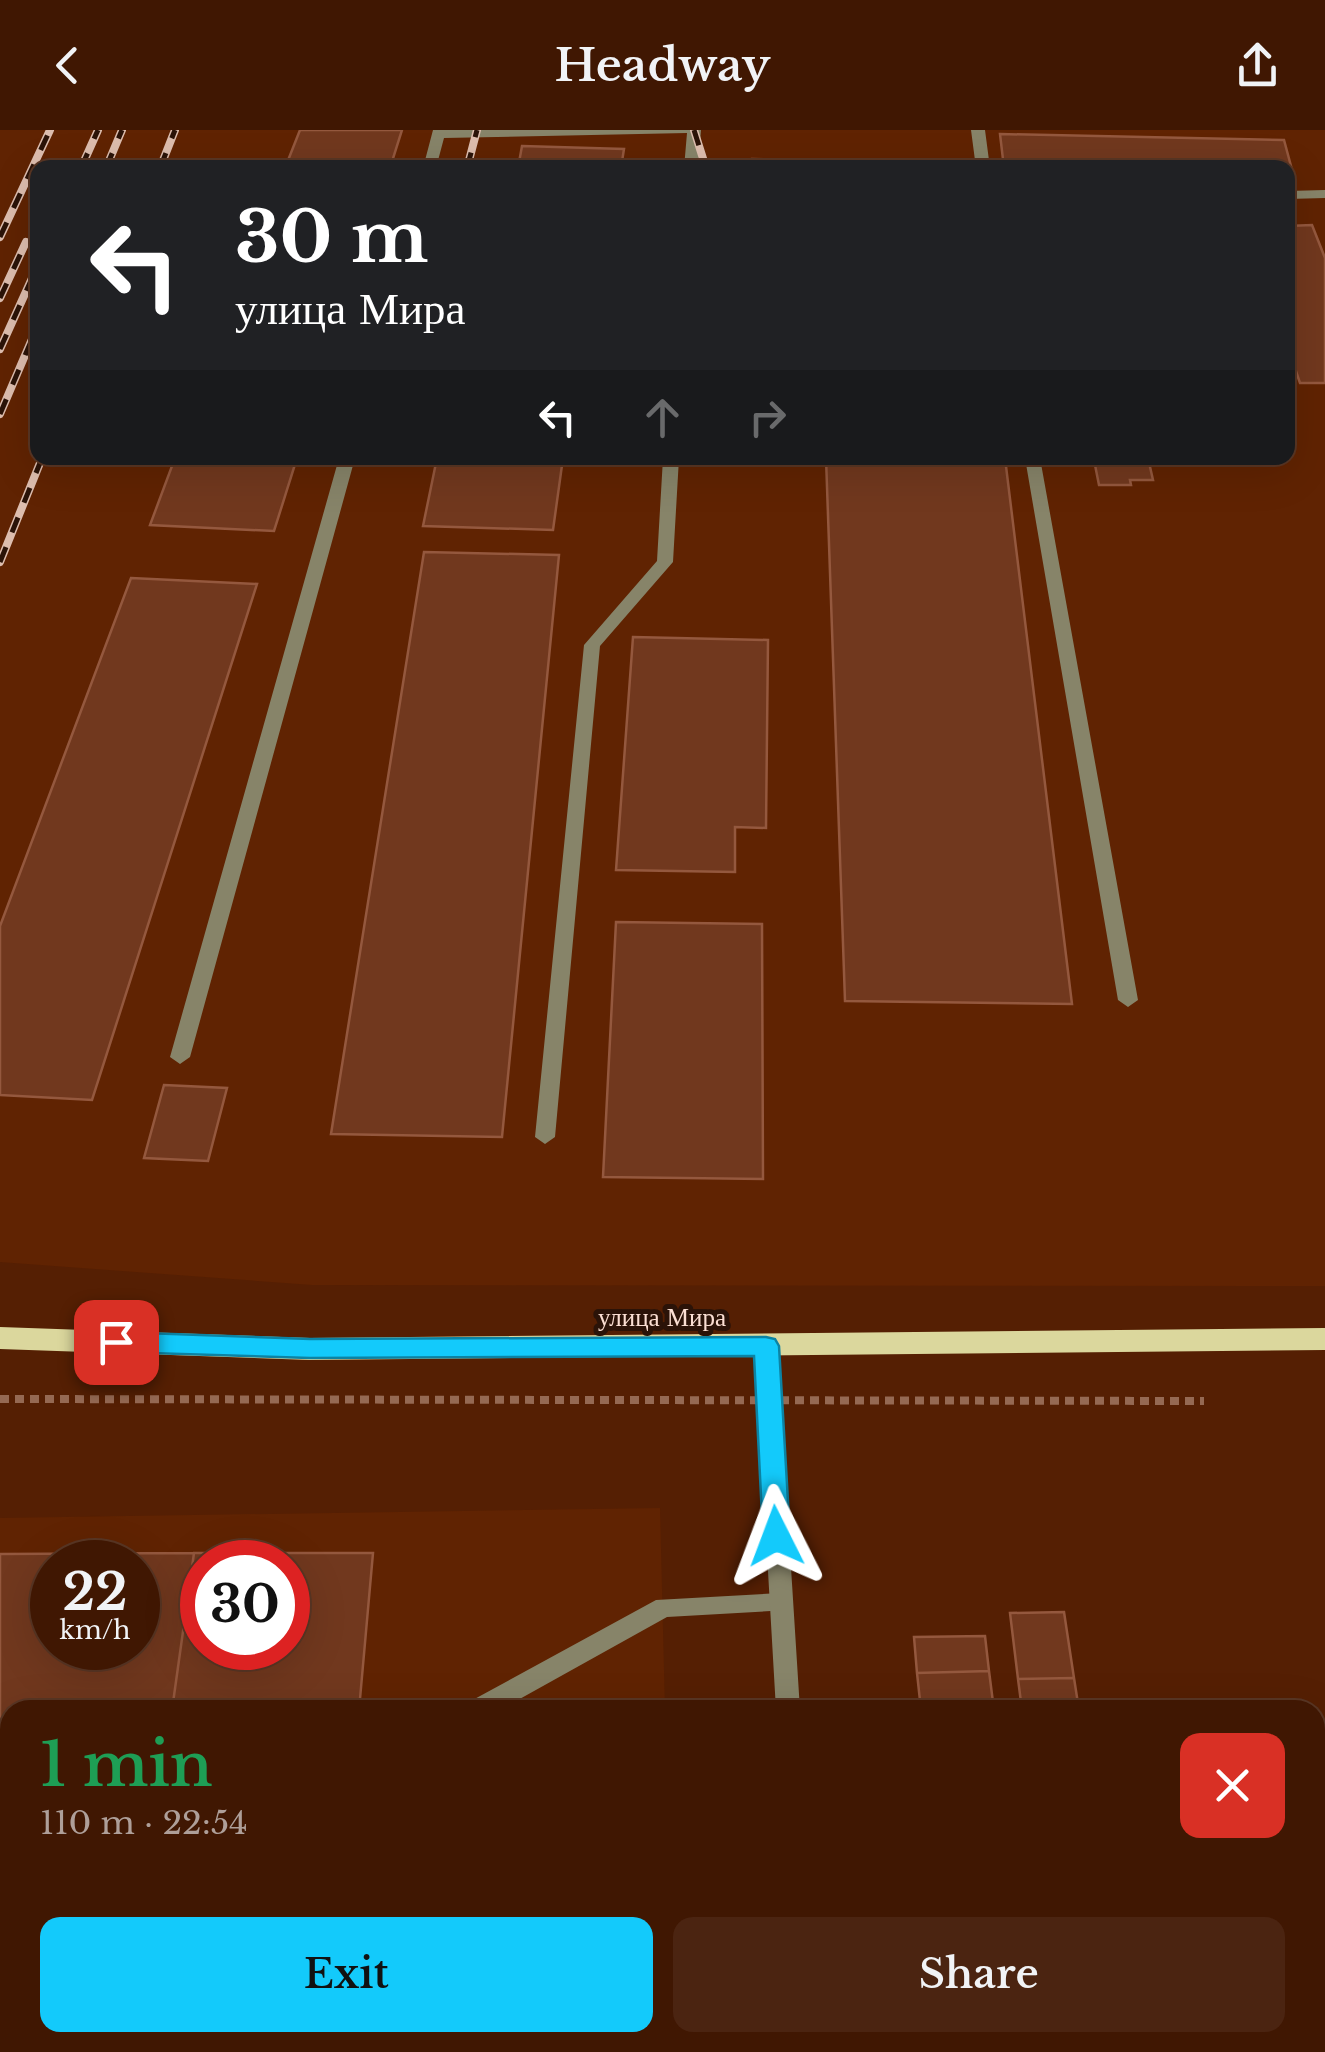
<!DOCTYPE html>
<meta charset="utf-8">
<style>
body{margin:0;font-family:"Libre Baskerville",serif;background:#4b2411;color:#f1f3f6;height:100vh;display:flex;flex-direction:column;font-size:38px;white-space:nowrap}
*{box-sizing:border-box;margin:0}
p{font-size:32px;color:#ae9f99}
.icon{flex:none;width:55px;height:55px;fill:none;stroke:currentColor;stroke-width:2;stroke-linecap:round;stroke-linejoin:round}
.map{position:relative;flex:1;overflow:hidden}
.details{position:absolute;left:0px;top:1570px;width:1325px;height:352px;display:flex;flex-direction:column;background:#401702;border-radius:30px 30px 0 0;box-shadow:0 10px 40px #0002,0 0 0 2px #593624}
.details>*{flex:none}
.top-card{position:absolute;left:30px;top:30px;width:1265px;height:305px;border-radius:20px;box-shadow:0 10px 40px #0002,0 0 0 2px #593624;background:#202124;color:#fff;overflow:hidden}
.speed{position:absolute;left:30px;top:1410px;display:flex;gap:20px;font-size:50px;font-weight:700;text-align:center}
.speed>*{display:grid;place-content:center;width:130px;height:130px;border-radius:50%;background:#401702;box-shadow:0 10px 40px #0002,0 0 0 2px #593624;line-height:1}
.speed small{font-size:25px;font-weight:400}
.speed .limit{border:15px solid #d22;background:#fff;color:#111}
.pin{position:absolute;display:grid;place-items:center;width:85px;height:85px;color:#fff;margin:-42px;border-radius:20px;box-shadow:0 5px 15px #0006}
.me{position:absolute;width:110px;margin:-55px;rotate:357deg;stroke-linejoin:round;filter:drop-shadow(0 0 8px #0008)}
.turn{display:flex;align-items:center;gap:35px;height:210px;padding:0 40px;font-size:45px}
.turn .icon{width:130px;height:130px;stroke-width:2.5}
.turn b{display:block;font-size:70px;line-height:85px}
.lanes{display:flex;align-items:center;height:95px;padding:0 40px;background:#0003;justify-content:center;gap:50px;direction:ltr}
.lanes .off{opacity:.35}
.round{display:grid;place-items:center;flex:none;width:105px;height:105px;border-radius:20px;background:#4b2411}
.headline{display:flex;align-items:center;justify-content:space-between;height:170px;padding:0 40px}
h1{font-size:60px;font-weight:600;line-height:75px;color:#1e9e55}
.primary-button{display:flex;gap:20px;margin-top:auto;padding:20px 40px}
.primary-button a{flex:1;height:115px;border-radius:20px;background:#13cafb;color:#111;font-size:40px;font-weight:600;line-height:115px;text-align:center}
.primary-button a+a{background:#4b2411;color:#f1f3f6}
header{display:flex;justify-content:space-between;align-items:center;height:130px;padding:0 40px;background:#401702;font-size:45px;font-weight:600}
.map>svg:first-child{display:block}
.built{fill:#602302;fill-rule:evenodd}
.building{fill:#71381e;stroke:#94583e;stroke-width:2.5;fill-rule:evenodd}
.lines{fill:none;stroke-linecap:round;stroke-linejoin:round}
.lane{fill:#878469;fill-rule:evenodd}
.street{fill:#878469;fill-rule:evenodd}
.primary{fill:#dbd79d;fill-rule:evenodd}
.rail-casing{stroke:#ddbdae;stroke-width:8}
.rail{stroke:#2b1308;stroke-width:5;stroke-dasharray:16;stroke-linecap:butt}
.path-bridge{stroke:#956953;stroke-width:8;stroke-dasharray:9 6;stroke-linecap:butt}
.route{fill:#13cafb;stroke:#0c83a3;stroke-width:2.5}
.labels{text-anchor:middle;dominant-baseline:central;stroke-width:10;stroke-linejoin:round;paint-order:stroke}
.street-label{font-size:25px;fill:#fbdfd3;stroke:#2b1308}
</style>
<header><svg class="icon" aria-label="back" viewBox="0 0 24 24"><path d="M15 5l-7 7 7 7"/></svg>Headway<svg class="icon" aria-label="share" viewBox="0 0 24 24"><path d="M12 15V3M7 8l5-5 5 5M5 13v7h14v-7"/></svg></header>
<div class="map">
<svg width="1325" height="1922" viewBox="0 0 1325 1922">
<rect width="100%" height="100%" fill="#551f03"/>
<path class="built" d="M 0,0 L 1325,0 L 1325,1156 L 312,1155 L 0,1132 ZM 38,38 L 1288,38 L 1288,328 L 38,328 Z
M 660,1378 L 665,1580 L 10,1580 L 10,1823 L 0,1824 L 0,1388 ZM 52,1432 L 138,1432 L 138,1518 L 52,1518 ZM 202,1432 L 288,1432 L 288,1518 L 202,1518 Z"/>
<path class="building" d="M 300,0 L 402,0 L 390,38 L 285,38 Z
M 1000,4 L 1284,10 L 1295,51 L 1288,51 L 1288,38 L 1004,38 Z
M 522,16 L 624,19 L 621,38 L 518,38 Z
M 752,29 L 789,30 L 788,38 L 751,38 Z
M 1312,95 L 1325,128 L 1325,253 L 1300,253 L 1288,218 L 1288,96 Z
M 175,328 L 297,328 L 274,401 L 150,395 Z
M 437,328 L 563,328 L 553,400 L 423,396 Z
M 826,328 L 1005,328 L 1072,874 L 845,871 Z
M 1108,328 L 1148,328 L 1153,350 L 1130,350 L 1131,355 L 1099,355 L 1095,335 L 1110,335 Z
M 424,422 L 559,425 L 502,1007 L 331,1004 Z
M 131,448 L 257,454 L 92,970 L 0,965 L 0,796 Z
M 633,507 L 768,510 L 766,698 L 735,697 L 735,742 L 616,740 Z
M 616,792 L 762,794 L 763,1049 L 603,1047 Z
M 164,955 L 227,958 L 208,1031 L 144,1028 Z
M 194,1423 L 172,1580 L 10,1580 L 10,1593 L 0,1593 L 0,1424 ZM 52,1432 L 138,1432 L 138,1518 L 52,1518 Z
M 194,1423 L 373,1423 L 359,1580 L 172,1580 ZM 202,1432 L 288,1432 L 288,1518 L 202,1518 Z
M 1064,1482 L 1074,1548 L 1018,1549 L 1010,1483 Z
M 985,1506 L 989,1541 L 917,1543 L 914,1507 Z
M 989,1541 L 994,1580 L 921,1580 L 917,1543 Z
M 1074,1548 L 1079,1580 L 1022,1580 L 1018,1549 Z
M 0,1767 L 10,1767 L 10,1823 L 0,1824 Z
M 585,1912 L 672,1912 L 672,1922 L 585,1922 Z
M 943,1912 L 1023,1912 L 1024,1922 L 944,1922 Z
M 292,1914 L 291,1922 L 230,1922 L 231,1916 Z"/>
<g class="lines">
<path class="lane" d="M 433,0 L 701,0 L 698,38 L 684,38 L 687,3 L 444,8 L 436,38 L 423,38 Z
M 971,0 L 985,0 L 990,38 L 976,38 Z
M 1325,60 L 1325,68 L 1288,69 L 1288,61 Z
M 339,328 L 355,328 L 190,927 L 180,934 L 170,927 Z
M 663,328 L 679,328 L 673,432 L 600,516 L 555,1007 L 545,1014 L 535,1007 L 584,515 L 657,431 Z
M 1025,328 L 1040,328 L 1138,870 L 1128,877 L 1118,870 Z
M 780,1463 L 788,1466 L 792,1473 L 788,1480 L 667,1487 L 500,1580 L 466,1580 L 469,1572 L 656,1470 Z
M 10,1619 L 10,1641 L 0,1642 L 0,1620 Z
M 0,1890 L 10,1891 L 10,1912 L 19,1913 L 0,1916 Z
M 76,1912 L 175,1912 L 179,1922 L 82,1922 Z"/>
<path class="street" d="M 766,1208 L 774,1210 L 777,1216 L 800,1580 L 776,1580 L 755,1216 L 758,1210 Z
M 800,1912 L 827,1912 L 827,1922 L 801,1922 Z"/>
<path class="primary" d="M 0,1197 L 310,1208 L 1325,1198 L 1325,1220 L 310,1230 L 0,1219 Z"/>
<defs>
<path id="rail" d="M 694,0 L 706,38
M 81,38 L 98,0
M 106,38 L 122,0
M 160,38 L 175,0
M 467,38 L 477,0
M 0,107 L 50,0
M 0,168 L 26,112
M 0,219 L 38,135
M 0,284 L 38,195
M 0,432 L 42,328"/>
</defs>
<use href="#rail" class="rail-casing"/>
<use href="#rail" class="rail"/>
<path class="path-bridge" d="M 0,1269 L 1204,1271"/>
</g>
<path class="route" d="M 116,1202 L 310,1209 L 766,1207 L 775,1209 L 779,1216 L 790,1406 L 786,1413 L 776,1417 L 767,1413 L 763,1406 L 754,1226 L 310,1228 L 116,1222 L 107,1219 L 104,1212 L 107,1205 Z"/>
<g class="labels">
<g class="street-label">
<text x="662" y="1187">улица Мира</text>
</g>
</g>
</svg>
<div class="speed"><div>22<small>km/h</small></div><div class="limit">30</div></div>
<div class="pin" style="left:116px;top:1212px;background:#d93025"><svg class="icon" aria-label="arrive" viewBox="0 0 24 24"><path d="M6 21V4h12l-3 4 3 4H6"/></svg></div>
<svg class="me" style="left:776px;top:1406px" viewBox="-20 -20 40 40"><path d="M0-17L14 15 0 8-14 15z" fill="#13cafb" stroke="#fff" stroke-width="4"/></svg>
<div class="top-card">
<div class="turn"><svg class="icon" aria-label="left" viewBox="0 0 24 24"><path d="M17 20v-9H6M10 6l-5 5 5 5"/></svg><div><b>30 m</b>улица Мира</div></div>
<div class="lanes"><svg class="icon" aria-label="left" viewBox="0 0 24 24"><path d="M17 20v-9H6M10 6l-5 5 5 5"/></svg><svg class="icon off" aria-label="ahead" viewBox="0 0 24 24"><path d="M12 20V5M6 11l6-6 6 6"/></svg><svg class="icon off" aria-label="right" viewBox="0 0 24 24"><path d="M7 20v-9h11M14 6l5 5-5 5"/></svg></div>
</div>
<section class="details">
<div class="headline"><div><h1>1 min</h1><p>110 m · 22:54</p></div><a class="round" style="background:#d93025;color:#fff"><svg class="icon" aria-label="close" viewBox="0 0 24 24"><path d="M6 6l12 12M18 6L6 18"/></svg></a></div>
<div class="primary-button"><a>Exit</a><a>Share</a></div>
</section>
</div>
